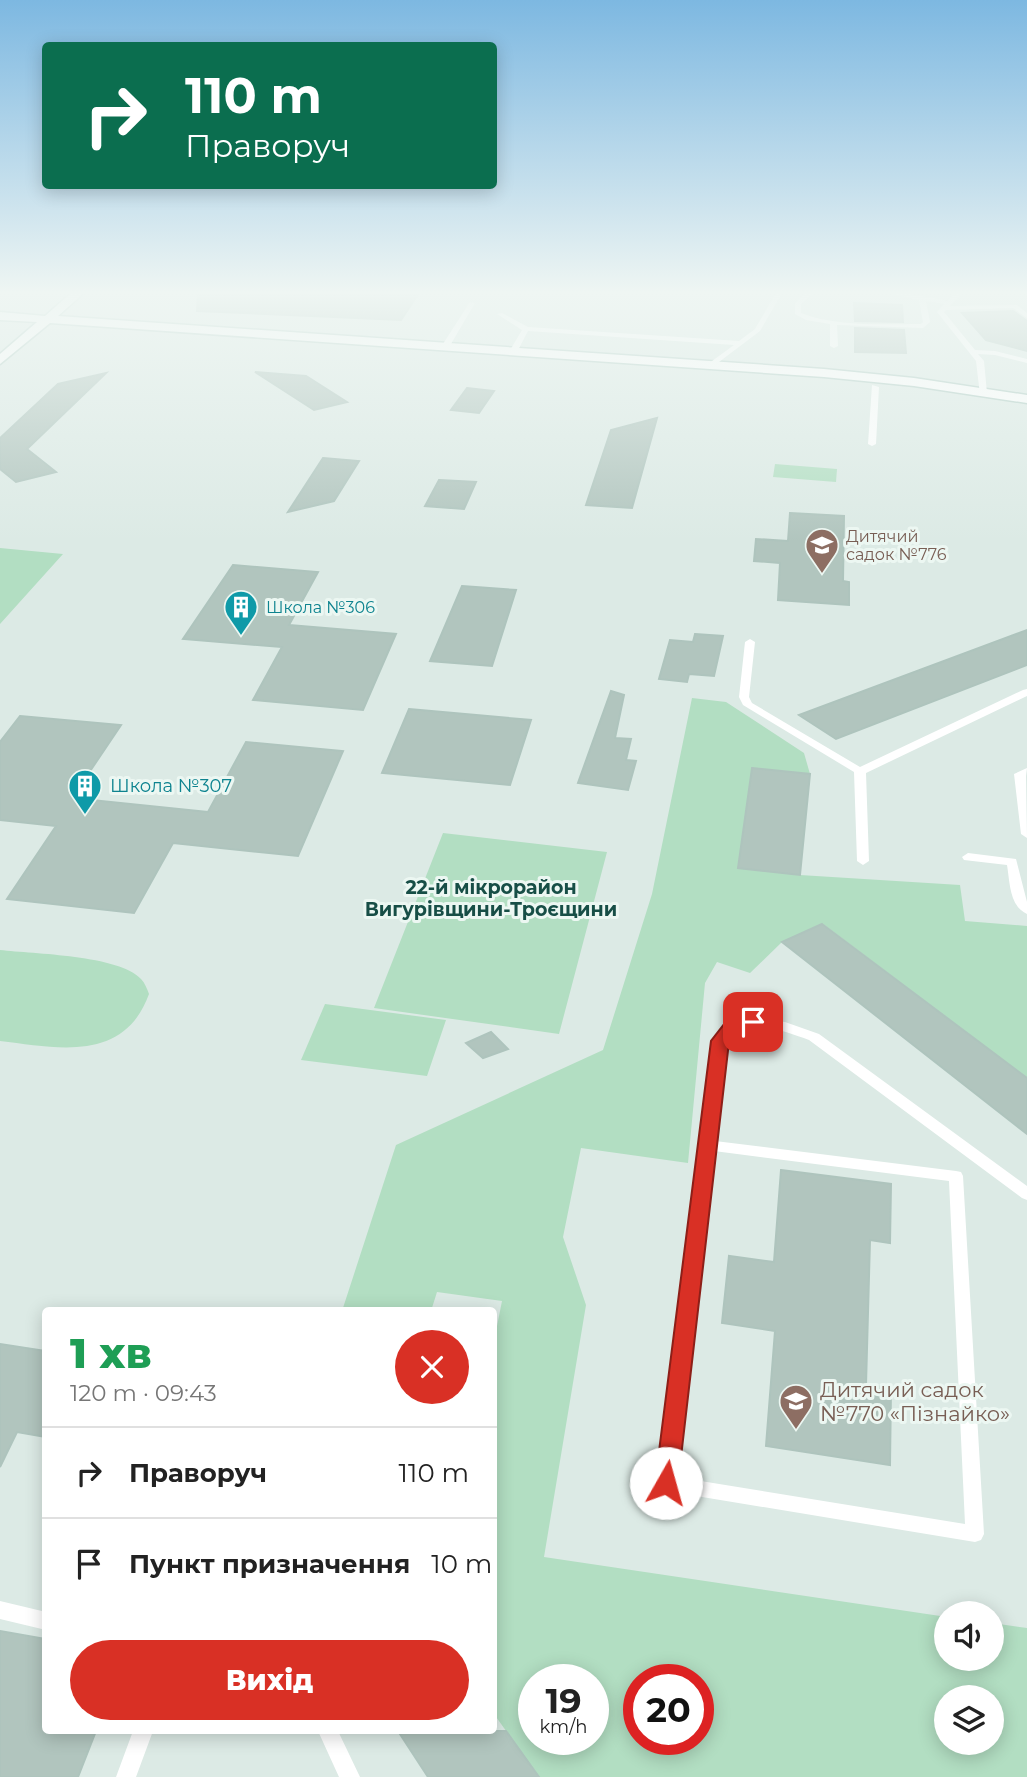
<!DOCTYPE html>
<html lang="uk">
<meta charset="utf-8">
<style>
body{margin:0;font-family:Montserrat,sans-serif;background:#f6f6f6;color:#222;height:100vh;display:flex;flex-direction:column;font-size:26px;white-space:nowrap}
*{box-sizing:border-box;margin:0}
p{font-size:23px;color:#767676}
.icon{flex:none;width:38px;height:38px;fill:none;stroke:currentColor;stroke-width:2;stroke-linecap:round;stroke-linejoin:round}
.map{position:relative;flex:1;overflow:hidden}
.sheet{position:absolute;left:42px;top:1307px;width:455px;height:427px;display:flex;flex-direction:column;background:#fff;border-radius:7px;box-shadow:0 4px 18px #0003}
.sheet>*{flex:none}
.banner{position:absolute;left:42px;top:42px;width:455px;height:147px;border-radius:7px;box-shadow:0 4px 18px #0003;background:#0b6e4f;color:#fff;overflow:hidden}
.fabs{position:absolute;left:934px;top:1601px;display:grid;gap:14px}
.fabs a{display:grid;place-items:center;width:70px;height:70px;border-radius:50%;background:#fff;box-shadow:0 4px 18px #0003;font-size:35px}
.speed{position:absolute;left:518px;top:1664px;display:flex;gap:14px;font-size:35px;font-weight:700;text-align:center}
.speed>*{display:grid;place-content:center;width:91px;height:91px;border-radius:50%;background:#fff;box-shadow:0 4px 18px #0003;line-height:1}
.speed small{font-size:18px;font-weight:400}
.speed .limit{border:10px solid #d22;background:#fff;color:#111}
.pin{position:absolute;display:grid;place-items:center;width:60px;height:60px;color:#fff;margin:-30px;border-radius:14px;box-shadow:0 4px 10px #0006}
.me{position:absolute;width:77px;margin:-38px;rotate:7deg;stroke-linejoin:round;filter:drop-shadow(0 0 5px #0008)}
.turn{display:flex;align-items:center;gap:24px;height:147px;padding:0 28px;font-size:32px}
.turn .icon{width:91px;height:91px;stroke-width:2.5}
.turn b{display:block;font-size:49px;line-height:60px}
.round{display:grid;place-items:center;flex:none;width:74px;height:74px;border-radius:37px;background:#f6f6f6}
.headline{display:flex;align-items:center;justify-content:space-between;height:119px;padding:0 28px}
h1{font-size:42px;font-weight:800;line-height:52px;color:#1e9e55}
.cta{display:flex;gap:14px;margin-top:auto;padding:14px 28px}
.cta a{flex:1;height:80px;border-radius:42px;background:#d93025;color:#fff;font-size:28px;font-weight:800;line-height:80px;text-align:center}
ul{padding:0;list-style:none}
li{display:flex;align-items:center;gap:21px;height:91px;padding:0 28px;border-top:2px solid #e0e0e0}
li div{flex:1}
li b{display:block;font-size:26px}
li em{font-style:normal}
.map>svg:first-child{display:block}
.green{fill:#b2dec2;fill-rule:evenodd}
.building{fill:#b1c5be;stroke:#aec4bd;stroke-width:2}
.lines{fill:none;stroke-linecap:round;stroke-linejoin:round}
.secondary-casing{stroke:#aecbc3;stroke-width:3}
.lane{fill:#fff;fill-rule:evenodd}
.secondary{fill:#fff;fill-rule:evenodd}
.route{fill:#d93025;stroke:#8d1f18;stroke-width:2}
.labels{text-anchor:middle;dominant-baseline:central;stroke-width:6;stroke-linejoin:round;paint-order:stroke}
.far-education-label{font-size:16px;fill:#785e54;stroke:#ecf7f2;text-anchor:start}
.far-culture-label{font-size:16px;fill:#0d838f;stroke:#ecf7f2;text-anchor:start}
.culture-label{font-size:18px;fill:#0d838f;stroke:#ecf7f2;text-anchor:start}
.neighbourhood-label{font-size:19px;font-weight:bold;fill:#174e46;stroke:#ecf7f2}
.near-education-label{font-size:21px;fill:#785e54;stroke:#ecf7f2;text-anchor:start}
</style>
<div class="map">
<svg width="1027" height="1777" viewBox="0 0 1027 1777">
<rect width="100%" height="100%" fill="#dceae5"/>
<path class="green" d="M 775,464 L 837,469 L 836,482 L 773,477 Z
M 0,548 L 63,554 L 0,624 Z
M 692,698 L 726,702 L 804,753 L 810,774 L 752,769 L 738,868 L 800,875 L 960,885 L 965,921 L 1027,926 L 1027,1078 L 823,924 L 782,942 L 750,973 L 717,962 L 705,983 L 688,1163 L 581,1148 L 563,1237 L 586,1305 L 544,1557 L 947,1617 L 947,1659 L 992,1659 L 992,1623 L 1027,1628 L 1027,1777 L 539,1777 L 494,1714 L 494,1341 L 502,1301 L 437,1292 L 431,1311 L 342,1311 L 396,1145 L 603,1050 L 652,894 ZM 534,1680 L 593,1680 L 593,1740 L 534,1740 ZM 639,1680 L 698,1680 L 698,1740 L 639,1740 ZM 947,1698 L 992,1698 L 992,1743 L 947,1743 Z
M 443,833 L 607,852 L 559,1034 L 374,1008 Z
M 0,950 C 34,954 119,955 141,979 C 145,983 147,989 149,994 C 124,1063 58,1048 0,1041 Z
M 325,1004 L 446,1020 L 427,1076 L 301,1060 Z"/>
<path class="building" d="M 198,293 L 419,293 L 401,320 L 197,311 Z
M 854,303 L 902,305 L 903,322 L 855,321 Z
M 1013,311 L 1027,321 L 1027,351 L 986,340 L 962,313 Z
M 855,328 L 904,330 L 906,353 L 855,352 Z
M 255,372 L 306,376 L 347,402 L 314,410 Z
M 106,373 L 27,449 L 56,472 L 16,482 L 0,469 L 0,438 L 58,384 Z
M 467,388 L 494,391 L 479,413 L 451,410 Z
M 657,418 L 632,508 L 586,505 L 611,430 Z
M 323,458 L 359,461 L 334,501 L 288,512 Z
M 439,480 L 476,482 L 464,509 L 425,506 Z
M 790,513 L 844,516 L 843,581 L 849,582 L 849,605 L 778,600 L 780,563 L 754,561 L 756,539 L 788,541 Z
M 233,565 L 318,572 L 289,625 L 396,634 L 363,710 L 253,700 L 282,647 L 183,639 Z
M 462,586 L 516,590 L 492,666 L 430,661 Z
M 1027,630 L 1027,665 L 836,739 L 799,715 Z
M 695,634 L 723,636 L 714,676 L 689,674 L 687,682 L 659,679 L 670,640 L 693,642 Z
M 611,691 L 624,695 L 615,738 L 631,739 L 626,760 L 636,761 L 628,790 L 578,783 Z
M 409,709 L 531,720 L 510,785 L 382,773 Z
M 20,716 L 121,725 L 72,798 L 208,812 L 246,742 L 343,751 L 298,856 L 173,843 L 134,913 L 7,899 L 56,826 L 0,820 L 0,742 Z
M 752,768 L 810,774 L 800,875 L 738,868 Z
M 822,924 L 1027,1078 L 1027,1134 L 782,942 Z
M 491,1032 L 508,1049 L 483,1058 L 466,1043 Z
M 781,1170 L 891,1184 L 890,1243 L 870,1240 L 866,1385 L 891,1388 L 890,1465 L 766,1446 L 775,1331 L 722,1323 L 729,1256 L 774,1262 Z
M 0,1344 L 46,1351 L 46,1437 L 17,1432 L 0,1467 Z
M 0,1631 L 46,1639 L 46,1731 L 96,1731 L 78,1777 L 0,1777 Z
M 398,1731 L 506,1731 L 539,1777 L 428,1777 Z"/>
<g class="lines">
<defs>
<path id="secondary" d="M 71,293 L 84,293 L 58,316 L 824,369 L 914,378 L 1027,395 L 1027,403 L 914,386 L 824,377 L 50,323 L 0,364 L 0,354 L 37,322 L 0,320 L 0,312 L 45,316 Z"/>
</defs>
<use href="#secondary" class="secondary-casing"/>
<path class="lane" d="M 776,293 L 782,293 L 760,331 L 711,368 L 707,366 L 708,364 L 734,345 L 528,331 L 516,354 L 510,354 L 509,352 L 522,330 L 497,314 L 502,313 L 528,327 L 739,341 L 755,329 Z
M 805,293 L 812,293 L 801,304 L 801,313 C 836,327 884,324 921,324 L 923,322 L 919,300 L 889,293 L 905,293 L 948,301 L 956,293 L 963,293 L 950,306 L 1017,305 L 1027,313 L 1027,318 L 1013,308 L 946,310 L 944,312 L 975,350 L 995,351 L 1027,359 L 1027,363 L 995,355 L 978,354 L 984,361 L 987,393 L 980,395 L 976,361 L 937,312 L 944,304 L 926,301 L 930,322 L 923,328 L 837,325 L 838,346 L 834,348 L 830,346 L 830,324 L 806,320 L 795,314 L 795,304 Z
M 470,302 L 475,303 L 448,349 L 442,349 L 441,347 Z
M 872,385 L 879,387 L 876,444 L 872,446 L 868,444 Z
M 750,639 L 755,642 L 749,697 L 752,703 L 860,767 L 1023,690 L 1027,689 L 1027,696 L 866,773 L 869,861 L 863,865 L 857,861 L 854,772 L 743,705 L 739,697 L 745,642 Z
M 1027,768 L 1026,776 L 1027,838 L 1021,834 L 1014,774 Z
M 968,853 L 1016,859 L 1027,902 L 1027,914 C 1009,906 1010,882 1007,865 L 964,860 L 962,857 Z
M 753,1018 L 785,1022 L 819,1034 L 1027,1186 L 1027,1200 L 1022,1198 L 809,1040 C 789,1033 760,1021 738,1030 C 733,1032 730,1037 727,1042 L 715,1141 L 956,1171 L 961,1172 L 963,1176 L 984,1534 L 981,1540 L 975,1542 L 666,1491 L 660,1489 L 657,1483 L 700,1148 L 698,1145 L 700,1141 L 713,1041 L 726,1024 ZM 714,1151 L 949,1181 L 965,1524 L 676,1477 Z
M 0,1601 L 46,1612 L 46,1630 L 0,1619 Z
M 133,1731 L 153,1731 L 136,1777 L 116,1777 Z
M 318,1731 L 338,1731 L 360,1777 L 339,1777 Z"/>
<use href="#secondary" class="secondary"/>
</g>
<linearGradient id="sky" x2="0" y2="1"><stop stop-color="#7db8e1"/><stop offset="0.54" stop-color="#eff6f3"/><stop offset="1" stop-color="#eff6f3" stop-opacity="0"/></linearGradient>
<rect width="1027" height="542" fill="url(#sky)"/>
<path class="route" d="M 753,1016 L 759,1018 L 762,1022 L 759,1026 L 737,1032 L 729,1042 L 678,1483 L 674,1490 L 666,1493 L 658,1490 L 655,1483 L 711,1041 L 725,1023 Z"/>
<defs>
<symbol id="school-pin" viewBox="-11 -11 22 30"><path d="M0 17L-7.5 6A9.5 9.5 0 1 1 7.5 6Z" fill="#8d6e63" stroke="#ecf7f2"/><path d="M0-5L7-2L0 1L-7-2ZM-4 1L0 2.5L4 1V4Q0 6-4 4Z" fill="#fff"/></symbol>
<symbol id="building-pin" viewBox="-11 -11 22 30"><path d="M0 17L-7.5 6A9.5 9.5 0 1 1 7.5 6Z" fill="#0f9aa8" stroke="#ecf7f2"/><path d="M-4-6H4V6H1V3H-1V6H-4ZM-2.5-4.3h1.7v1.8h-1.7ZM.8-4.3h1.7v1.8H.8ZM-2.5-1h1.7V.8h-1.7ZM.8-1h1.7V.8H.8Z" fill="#fff"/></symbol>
</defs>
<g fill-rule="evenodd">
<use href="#school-pin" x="803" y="526" width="38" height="52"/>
<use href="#building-pin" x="222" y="588" width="38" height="52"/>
<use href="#building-pin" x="66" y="767" width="38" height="52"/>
<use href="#school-pin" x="777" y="1382" width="38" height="52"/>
</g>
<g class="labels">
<g class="far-education-label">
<text x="846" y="536">Дитячий<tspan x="846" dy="18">садок №776</tspan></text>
</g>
<g class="far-culture-label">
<text x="266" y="607">Школа №306</text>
</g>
<g class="culture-label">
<text x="110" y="786">Школа №307</text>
</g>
<g class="neighbourhood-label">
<text x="491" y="887">22-й мікрорайон<tspan x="491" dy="22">Вигурівщини-Троєщини</tspan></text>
</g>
<g class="near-education-label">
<text x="820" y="1389">Дитячий садок<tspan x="820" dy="24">№770 «Пізнайко»</tspan></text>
</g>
</g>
</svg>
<div class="fabs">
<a><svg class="icon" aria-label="sound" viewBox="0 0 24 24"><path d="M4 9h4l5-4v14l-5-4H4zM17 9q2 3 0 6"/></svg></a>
<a><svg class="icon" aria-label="layers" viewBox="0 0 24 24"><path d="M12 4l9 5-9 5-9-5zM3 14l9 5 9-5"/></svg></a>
</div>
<div class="speed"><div>19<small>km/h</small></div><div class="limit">20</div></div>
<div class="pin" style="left:753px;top:1022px;background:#d93025"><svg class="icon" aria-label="arrive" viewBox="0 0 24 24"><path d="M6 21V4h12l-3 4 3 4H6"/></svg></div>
<svg class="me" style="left:666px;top:1483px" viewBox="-20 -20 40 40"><circle r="19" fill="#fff"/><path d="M0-13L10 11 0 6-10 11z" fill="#d93025"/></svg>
<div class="banner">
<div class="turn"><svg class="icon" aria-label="right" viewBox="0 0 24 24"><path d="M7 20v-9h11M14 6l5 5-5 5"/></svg><div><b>110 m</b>Праворуч</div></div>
</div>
<section class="sheet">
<div class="headline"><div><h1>1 хв</h1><p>120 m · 09:43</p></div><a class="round" style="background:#d93025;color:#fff"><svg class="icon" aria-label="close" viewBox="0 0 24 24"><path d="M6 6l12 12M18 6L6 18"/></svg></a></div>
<ul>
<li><svg class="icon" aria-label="right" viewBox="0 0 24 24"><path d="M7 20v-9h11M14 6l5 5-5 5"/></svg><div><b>Праворуч</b></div><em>110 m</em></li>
<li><svg class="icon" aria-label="arrive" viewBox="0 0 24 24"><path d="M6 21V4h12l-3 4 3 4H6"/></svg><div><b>Пункт призначення</b></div><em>10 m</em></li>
</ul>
<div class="cta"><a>Вихід</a></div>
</section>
</div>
